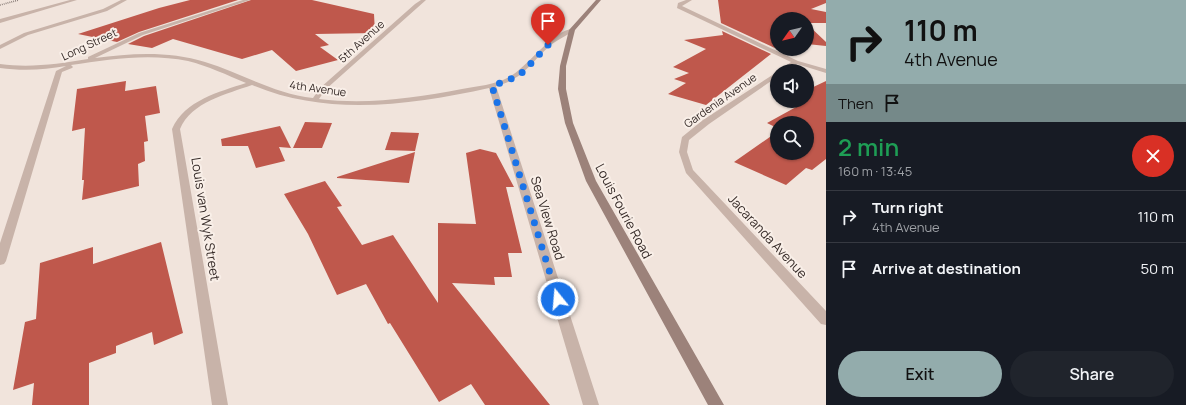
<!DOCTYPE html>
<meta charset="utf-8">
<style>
body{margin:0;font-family:Manrope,sans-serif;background:#20242c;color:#f1f3f6;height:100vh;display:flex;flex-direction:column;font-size:15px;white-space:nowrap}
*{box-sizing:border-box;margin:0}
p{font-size:13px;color:#9ea1a6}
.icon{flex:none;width:22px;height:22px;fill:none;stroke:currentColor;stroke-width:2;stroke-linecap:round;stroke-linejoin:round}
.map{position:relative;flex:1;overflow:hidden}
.side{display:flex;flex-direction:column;background:#171b24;width:360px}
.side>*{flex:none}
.guide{background:#93acac;color:#111;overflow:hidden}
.needle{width:26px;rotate:236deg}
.fabs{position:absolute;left:770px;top:12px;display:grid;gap:8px}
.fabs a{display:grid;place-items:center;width:44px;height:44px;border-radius:50%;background:#171b24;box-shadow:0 1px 3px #0004;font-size:20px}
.pin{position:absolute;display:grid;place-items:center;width:34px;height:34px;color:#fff;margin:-41px -17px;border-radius:50% 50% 50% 0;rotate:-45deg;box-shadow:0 0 4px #0007}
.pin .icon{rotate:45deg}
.me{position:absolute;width:44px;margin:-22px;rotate:343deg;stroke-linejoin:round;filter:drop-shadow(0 0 3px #0008)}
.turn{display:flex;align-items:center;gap:14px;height:84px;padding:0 12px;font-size:18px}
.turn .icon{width:52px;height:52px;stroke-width:2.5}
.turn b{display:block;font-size:28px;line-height:34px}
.then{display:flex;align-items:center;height:38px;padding:0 12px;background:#0003;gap:8px;font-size:15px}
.round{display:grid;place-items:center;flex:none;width:42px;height:42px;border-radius:21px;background:#20242c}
.overview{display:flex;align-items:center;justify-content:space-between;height:68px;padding:0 12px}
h1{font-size:24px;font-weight:600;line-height:30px;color:#1e9e55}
.action{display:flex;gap:8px;margin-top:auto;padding:8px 12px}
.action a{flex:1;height:46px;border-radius:24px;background:#93acac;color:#111;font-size:16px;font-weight:600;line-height:46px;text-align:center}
.action a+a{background:#20242c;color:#f1f3f6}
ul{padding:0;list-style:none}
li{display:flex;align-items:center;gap:12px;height:52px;padding:0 12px;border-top:1px solid #363941}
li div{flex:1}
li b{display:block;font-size:15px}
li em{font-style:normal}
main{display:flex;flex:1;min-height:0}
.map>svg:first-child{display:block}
.building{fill:#bf584c}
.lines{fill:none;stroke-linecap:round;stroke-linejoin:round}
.minor{fill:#c8b3a9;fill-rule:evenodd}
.tertiary{fill:#c8b3a9;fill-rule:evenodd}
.secondary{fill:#9c827a;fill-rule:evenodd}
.rail{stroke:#362b28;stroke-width:1.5;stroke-dasharray:0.5 1.5;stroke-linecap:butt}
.route{stroke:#1a73e8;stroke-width:7;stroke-dasharray:0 12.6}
.labels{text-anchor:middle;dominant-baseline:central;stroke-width:4;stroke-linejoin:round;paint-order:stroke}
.far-street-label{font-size:11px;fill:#362b28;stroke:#f9efe8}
.street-label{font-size:13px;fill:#362b28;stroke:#f9efe8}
</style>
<main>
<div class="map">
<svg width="826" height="405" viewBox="0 0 826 405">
<rect width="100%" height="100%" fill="#f1e4dc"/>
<path class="building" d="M 190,0 L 238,0 L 139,32 L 117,42 L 78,34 L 159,8 Z
M 251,0 L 312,0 L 374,14 L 375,33 L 315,34 L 329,45 L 320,47 L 338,60 L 296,71 L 272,50 L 242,59 L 173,39 L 152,48 L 128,44 L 144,36 Z
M 718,0 L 826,0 L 826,3 L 811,9 L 826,12 L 826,23 L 807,23 L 807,19 L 777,19 L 777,49 L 721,23 Z
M 807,24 L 826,42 L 826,46 L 807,44 Z
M 722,31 L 771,54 L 706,105 L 668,94 L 686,83 L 674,79 L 689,73 L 673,67 L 706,49 L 684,40 L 723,35 Z
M 126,81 L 125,91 L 156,86 L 160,113 L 145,116 L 148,141 L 144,142 L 145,161 L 138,164 L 139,186 L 82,200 L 84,180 L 82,180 L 85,128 L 72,131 L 77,89 Z
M 826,81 L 826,159 L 812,170 L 806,168 L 786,185 L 734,162 L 777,132 L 777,153 L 807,153 L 807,123 L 777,123 L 777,128 L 767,123 L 807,101 L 807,90 Z
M 305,122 L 332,123 L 322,148 L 293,148 Z
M 280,126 L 291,148 L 279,147 L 285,161 L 256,168 L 248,146 L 222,146 L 221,139 Z
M 391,132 L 419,133 L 415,151 L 385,150 Z
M 480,149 L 496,153 L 514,187 L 506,187 L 522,253 L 508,253 L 512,277 L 494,277 L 495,285 L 452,283 L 550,405 L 485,405 L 471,384 L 439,402 L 390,323 L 388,324 L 366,284 L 337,295 L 308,234 L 284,194 L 325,181 L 342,206 L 337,207 L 362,245 L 393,235 L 438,303 L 438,223 L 476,224 L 466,153 Z
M 415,152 L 409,183 L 337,178 L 337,177 Z
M 161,242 L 183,333 L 154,345 L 152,332 L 116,346 L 116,353 L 89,363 L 89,405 L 32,405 L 34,383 L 13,390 L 25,322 L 36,319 L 40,263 L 93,247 L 93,264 Z"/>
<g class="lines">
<path class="minor" d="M 121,0 L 127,0 L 107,11 L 28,35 L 0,49 L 0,45 L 24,33 L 103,9 Z
M 243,0 L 250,0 L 143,35 L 95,58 C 132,53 170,51 205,62 C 241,73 274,94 313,98 L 320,88 L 415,4 L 421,0 L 426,0 L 325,90 L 319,99 C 367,105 415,98 462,89 C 477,86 495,85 509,77 C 527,68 555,27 574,29 L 574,31 C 567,35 559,39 552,44 C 530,62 526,78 496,86 L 599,405 L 583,405 L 489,88 C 412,105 327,117 252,85 C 227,94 191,102 180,129 L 228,405 L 212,405 L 172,129 C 185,100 219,92 246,83 C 227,75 208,66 188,61 C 150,53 109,59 71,65 L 73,67 L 72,68 L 62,72 L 6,261 L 4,264 L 0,265 L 0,243 L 56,71 L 66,66 C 44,70 22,71 0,68 L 0,64 C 30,68 58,64 88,59 L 88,57 L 139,33 Z
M 686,0 L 692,0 L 682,6 L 798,61 L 826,69 L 826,73 L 797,64 L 786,71 L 779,71 L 791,62 L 677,8 L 678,3 Z
M 777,72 L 777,77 L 709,124 L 689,140 L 687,152 L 693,170 L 826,311 L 826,325 L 821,324 L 686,173 L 679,152 L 682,137 L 703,120 Z"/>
<path class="tertiary" d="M 70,0 L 77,0 L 0,23 L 0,19 Z"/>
<path class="secondary" d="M 596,0 L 601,0 L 575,30 L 566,66 L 566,89 L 573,123 L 596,181 L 724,405 L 708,405 L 586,181 L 565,123 L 558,89 L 560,66 L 569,30 Z"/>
<path class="rail" d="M 0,5 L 19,0"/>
</g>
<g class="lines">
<path class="route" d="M 548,45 L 523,72 L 509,80 L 492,86 L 558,299"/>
</g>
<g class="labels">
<g class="far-street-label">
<text transform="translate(361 41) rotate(-42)">5th Avenue</text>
<text transform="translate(89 44) rotate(-25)">Long Street</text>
<text transform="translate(318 88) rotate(8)">4th Avenue</text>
<text transform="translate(720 100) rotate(-35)">Gardenia Avenue</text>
</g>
<g class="street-label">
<text transform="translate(624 211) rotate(62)">Louis Fourie Road</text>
<text transform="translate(548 218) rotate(73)">Sea View Road</text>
<text transform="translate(206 219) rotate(81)">Louis van Wyk Street</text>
<text transform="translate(768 236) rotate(47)">Jacaranda Avenue</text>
</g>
</g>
</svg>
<div class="fabs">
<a><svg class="needle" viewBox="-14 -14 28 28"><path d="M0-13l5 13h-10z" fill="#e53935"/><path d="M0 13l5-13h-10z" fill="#9ea1a6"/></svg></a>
<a><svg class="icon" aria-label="sound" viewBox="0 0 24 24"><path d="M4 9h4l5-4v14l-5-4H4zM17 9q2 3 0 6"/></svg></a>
<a><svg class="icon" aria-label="search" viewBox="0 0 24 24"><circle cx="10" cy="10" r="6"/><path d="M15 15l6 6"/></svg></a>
</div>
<div class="pin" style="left:548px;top:45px;background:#d93025"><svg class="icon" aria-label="arrive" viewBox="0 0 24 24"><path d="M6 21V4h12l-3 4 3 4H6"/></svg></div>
<svg class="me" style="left:558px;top:299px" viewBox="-20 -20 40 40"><circle r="17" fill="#1a73e8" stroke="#fff" stroke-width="3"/><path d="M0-11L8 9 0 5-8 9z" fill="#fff"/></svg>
</div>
<section class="side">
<div class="guide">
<div class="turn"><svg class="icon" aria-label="right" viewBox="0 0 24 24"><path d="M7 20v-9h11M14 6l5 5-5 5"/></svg><div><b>110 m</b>4th Avenue</div></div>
<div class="then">Then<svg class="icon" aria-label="arrive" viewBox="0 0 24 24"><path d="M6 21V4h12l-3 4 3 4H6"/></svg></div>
</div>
<div class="overview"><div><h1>2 min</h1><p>160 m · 13:45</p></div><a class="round" style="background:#d93025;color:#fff"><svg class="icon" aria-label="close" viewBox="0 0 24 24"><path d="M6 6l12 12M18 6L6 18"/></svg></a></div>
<ul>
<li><svg class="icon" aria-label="right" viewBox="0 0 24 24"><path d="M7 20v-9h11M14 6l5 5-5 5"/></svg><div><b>Turn right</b><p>4th Avenue</p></div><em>110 m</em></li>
<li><svg class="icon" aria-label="arrive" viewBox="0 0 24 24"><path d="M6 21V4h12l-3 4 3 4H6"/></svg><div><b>Arrive at destination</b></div><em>50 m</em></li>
</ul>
<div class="action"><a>Exit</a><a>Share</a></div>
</section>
</main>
